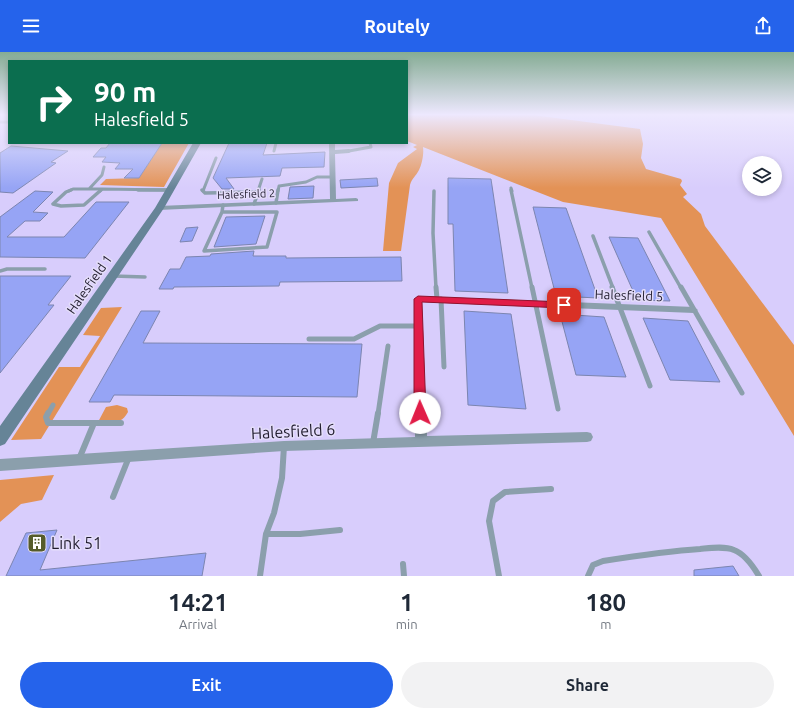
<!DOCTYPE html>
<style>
body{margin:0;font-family:Ubuntu,sans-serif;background:#f2f2f3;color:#1f2937;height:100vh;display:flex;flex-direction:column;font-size:15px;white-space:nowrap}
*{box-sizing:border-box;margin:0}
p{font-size:13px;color:#747a83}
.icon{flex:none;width:22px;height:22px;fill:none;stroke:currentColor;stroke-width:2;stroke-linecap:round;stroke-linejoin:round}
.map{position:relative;height:524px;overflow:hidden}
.sheet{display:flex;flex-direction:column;background:#fff;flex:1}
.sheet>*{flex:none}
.hud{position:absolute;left:8px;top:8px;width:400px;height:84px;border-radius:0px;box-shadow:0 2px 6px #0003;background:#0b6e4f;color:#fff;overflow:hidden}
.fabs{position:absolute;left:742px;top:104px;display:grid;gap:8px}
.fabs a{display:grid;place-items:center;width:40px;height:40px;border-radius:50%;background:#fff;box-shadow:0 2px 6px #0003;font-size:20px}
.pin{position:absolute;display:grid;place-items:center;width:34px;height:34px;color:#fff;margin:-17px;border-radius:8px;box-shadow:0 2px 6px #0006}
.me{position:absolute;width:44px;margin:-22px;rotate:359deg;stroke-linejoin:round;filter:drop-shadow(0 0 3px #0008)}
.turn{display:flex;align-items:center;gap:14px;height:84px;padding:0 20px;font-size:18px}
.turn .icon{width:52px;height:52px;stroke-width:2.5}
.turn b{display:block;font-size:28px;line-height:34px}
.eta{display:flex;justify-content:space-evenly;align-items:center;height:68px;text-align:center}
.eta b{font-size:24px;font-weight:700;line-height:28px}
.cta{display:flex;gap:8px;margin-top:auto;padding:8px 20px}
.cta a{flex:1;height:46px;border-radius:24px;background:#2563eb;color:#fff;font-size:16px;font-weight:700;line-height:46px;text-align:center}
.cta a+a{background:#f2f2f3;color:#1f2937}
header{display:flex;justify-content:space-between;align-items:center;height:52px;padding:0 20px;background:#2563eb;color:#fff;font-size:18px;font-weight:700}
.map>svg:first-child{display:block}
.green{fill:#e39256}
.building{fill:#96a4f5;stroke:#7c85b0}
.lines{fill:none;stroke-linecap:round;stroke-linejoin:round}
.lane-far3{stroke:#8b9fac;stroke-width:3}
.lane-far2{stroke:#8b9fac;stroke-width:3.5}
.lane-far1{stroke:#8b9fac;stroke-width:5}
.lane{stroke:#8b9fac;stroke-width:6}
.street{fill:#8b9fac;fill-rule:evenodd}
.secondary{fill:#668497;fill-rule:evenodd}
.route{fill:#e11d48;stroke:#92132f}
.labels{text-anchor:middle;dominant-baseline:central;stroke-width:3;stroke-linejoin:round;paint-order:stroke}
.far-street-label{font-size:11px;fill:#211d2e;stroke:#e4ddfa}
.street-label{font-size:13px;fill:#211d2e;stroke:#e4ddfa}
.near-street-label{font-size:16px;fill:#211d2e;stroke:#e4ddfa}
.near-poi-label{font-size:16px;fill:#211d2e;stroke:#e4ddfa;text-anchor:start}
</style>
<header><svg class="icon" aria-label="menu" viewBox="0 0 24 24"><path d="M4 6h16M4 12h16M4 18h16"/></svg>Routely<svg class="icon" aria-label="share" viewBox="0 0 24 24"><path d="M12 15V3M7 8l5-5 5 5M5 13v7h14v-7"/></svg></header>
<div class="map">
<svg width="794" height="524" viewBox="0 0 794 524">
<rect width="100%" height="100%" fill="#d8cdfc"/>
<path class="green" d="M 407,63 L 533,63 L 640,77 L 643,92 L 641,106 L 646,117 L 681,127 L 682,129 L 680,133 L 687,142 L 683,145 L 701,162 L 705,174 L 794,293 L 794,384 L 661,166 L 563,150 L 423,95 C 424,102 422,112 419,118 C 416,124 412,126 410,133 L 401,199 L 383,199 L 389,131 L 398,111 L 417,97 L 413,95 L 417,93 L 407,89 Z
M 164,91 L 189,91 L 164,135 L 100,133 L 106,127 L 139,126 L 161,92 Z
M 122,255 L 41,387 L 11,388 L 59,315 L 80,315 L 100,284 L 83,283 L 101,256 Z
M 117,353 L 127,356 L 128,360 C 120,374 112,370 98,370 L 106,355 Z
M 54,423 L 42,448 L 21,452 L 0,470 L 0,428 Z"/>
<path class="building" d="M 110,91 L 162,91 L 139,126 L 124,126 L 133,117 L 115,117 L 120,111 L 102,110 L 106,105 L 93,105 L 101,96 L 106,96 Z
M 229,91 L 267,91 L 263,103 L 325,100 L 324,115 L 282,116 L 280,124 L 226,126 L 234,137 L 222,137 L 213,126 Z
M 11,94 L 68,99 L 51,110 L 56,111 L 13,141 L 0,140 L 0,101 Z
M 377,126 L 378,134 L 341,136 L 340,128 Z
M 448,126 L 491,127 L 508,241 L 455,239 L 453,172 L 448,172 Z
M 314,134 L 313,146 L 288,147 L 290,135 Z
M 35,139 L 53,140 L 33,160 L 48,161 L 40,169 L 25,169 L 7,185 L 64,185 L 96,150 L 129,150 L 85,206 L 0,205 L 0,165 Z
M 533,155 L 566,156 L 598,246 L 556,244 Z
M 265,164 L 256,192 L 214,195 L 226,165 Z
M 198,175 L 192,189 L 180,190 L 186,176 Z
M 609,185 L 638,186 L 670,249 L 637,248 Z
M 254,199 L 253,204 L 286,204 L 286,206 L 401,205 L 402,229 L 280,230 L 279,234 L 174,235 L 173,237 L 159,237 L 170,217 L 180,217 L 186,205 L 210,204 L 211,202 Z
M 0,224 L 71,224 L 48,253 L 54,253 L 0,321 Z
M 141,259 L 160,259 L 143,291 L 362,292 L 357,345 L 114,343 L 110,350 L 89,350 Z
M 464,259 L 511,262 L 526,357 L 468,353 Z
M 560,262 L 604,265 L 626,325 L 576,323 Z
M 643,266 L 688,269 L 720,330 L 670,328 Z
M 57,478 L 40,518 L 206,501 L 202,524 L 6,524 L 26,481 Z
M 733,514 L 739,524 L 694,524 L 694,518 Z"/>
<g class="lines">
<path class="lane-far3" d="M 0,70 L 9,70
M 274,99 L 276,91
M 349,99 L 371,95 L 370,91
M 511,136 L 512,139
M 89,137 L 102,123 L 104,115
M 102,137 L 169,138
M 69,139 L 73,137 L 102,137
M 100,139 L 102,137
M 203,139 L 216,106
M 258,139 L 262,127
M 278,139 L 279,134 L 306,130 L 317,125 L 333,125"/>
<path class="lane-far2" d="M 71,138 L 66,140 L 53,152 L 61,154 L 84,153 L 101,138
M 138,138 L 169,138
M 202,138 L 205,141 L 258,140
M 511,138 L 532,236
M 434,139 L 433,181 L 436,236
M 276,151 L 278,138
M 254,152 L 259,138
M 222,160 L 277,160 L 267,195 L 204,199 Z
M 222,160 L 223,153
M 649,180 L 681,236
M 593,184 L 613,236
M 0,219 L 7,217 L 45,217
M 113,224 L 145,225"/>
<path class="lane-far1" d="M 436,235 L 437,247
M 532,235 L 558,357
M 612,235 L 650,334
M 681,235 L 742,341
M 441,247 L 444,315
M 309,287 L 354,287 L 380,274 L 418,274
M 48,362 L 53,353
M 378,362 L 388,294"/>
<path class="lane" d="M 48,361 L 46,365 L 48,371 L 121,371
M 373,391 L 378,361
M 79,407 L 94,371
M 113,445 L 129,405
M 266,482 L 300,482 L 340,478
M 403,512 L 404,524
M 260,524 L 266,482 L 274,461 L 282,426 L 284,394
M 499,524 L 489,469 L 493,449 L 505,440 L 551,437
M 588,524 L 593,513 L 603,509 C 635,504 668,499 700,497 C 711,496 724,494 734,498 C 745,502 753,514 759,524"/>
<path class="street" d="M 329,91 L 335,91 L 335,98 L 349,97 L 352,99 L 349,101 L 335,102 L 336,147 L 356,146 L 358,147 L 358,149 L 159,158 L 156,156 L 159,154 L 330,147 Z
M 418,244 L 694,255 L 698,258 L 694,261 L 422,250 L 427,384 L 587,380 L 591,381 L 593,385 L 591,389 L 587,390 L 284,399 L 0,419 L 0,407 L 284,389 L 415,385 L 414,247 Z"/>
<path class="secondary" d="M 193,91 L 201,91 L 164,156 L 5,392 L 0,394 L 0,374 L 155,156 Z"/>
</g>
<linearGradient id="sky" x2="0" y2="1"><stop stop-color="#85ac94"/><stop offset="0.46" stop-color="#ede8fe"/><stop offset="1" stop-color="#ede8fe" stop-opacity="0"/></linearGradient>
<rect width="794" height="136" fill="url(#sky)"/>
<path class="route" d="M 418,244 L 564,250 L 568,253 L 564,256 L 422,250 L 426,361 L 424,365 L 420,366 L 416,365 L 414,361 L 414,247 Z"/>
<defs>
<symbol id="building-square" viewBox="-11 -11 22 22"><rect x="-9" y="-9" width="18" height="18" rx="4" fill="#555c2a" stroke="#e4ddfa"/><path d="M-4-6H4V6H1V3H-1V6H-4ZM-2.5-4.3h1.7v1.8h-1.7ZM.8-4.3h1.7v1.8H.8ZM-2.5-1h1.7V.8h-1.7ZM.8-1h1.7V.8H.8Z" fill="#fff"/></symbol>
</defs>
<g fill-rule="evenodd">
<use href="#building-square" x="26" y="480" width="22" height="22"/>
</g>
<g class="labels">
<g class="far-street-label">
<text transform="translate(246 142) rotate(-2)">Halesfield 2</text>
</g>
<g class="street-label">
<text transform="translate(89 232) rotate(-55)">Halesfield 1</text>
<text transform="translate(629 243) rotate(2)">Halesfield 5</text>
</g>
<g class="near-street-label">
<text transform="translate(293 379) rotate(-3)">Halesfield 6</text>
</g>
<g class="near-poi-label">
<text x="51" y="491">Link 51</text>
</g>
</g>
</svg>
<div class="fabs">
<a><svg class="icon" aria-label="layers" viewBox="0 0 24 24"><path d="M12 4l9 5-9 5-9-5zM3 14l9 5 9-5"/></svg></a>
</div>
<div class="pin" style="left:564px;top:253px;background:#d93025"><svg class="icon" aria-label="arrive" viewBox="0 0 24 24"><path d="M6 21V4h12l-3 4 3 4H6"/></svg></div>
<svg class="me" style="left:420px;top:361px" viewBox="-20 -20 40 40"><circle r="19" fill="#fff"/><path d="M0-13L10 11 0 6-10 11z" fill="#e11d48"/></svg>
<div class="hud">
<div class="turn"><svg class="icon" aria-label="right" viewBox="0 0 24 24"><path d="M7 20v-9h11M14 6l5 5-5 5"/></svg><div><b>90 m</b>Halesfield 5</div></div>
</div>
</div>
<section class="sheet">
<div class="eta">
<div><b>14:21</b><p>Arrival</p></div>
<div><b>1</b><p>min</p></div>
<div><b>180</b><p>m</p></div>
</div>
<div class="cta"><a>Exit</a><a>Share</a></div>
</section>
